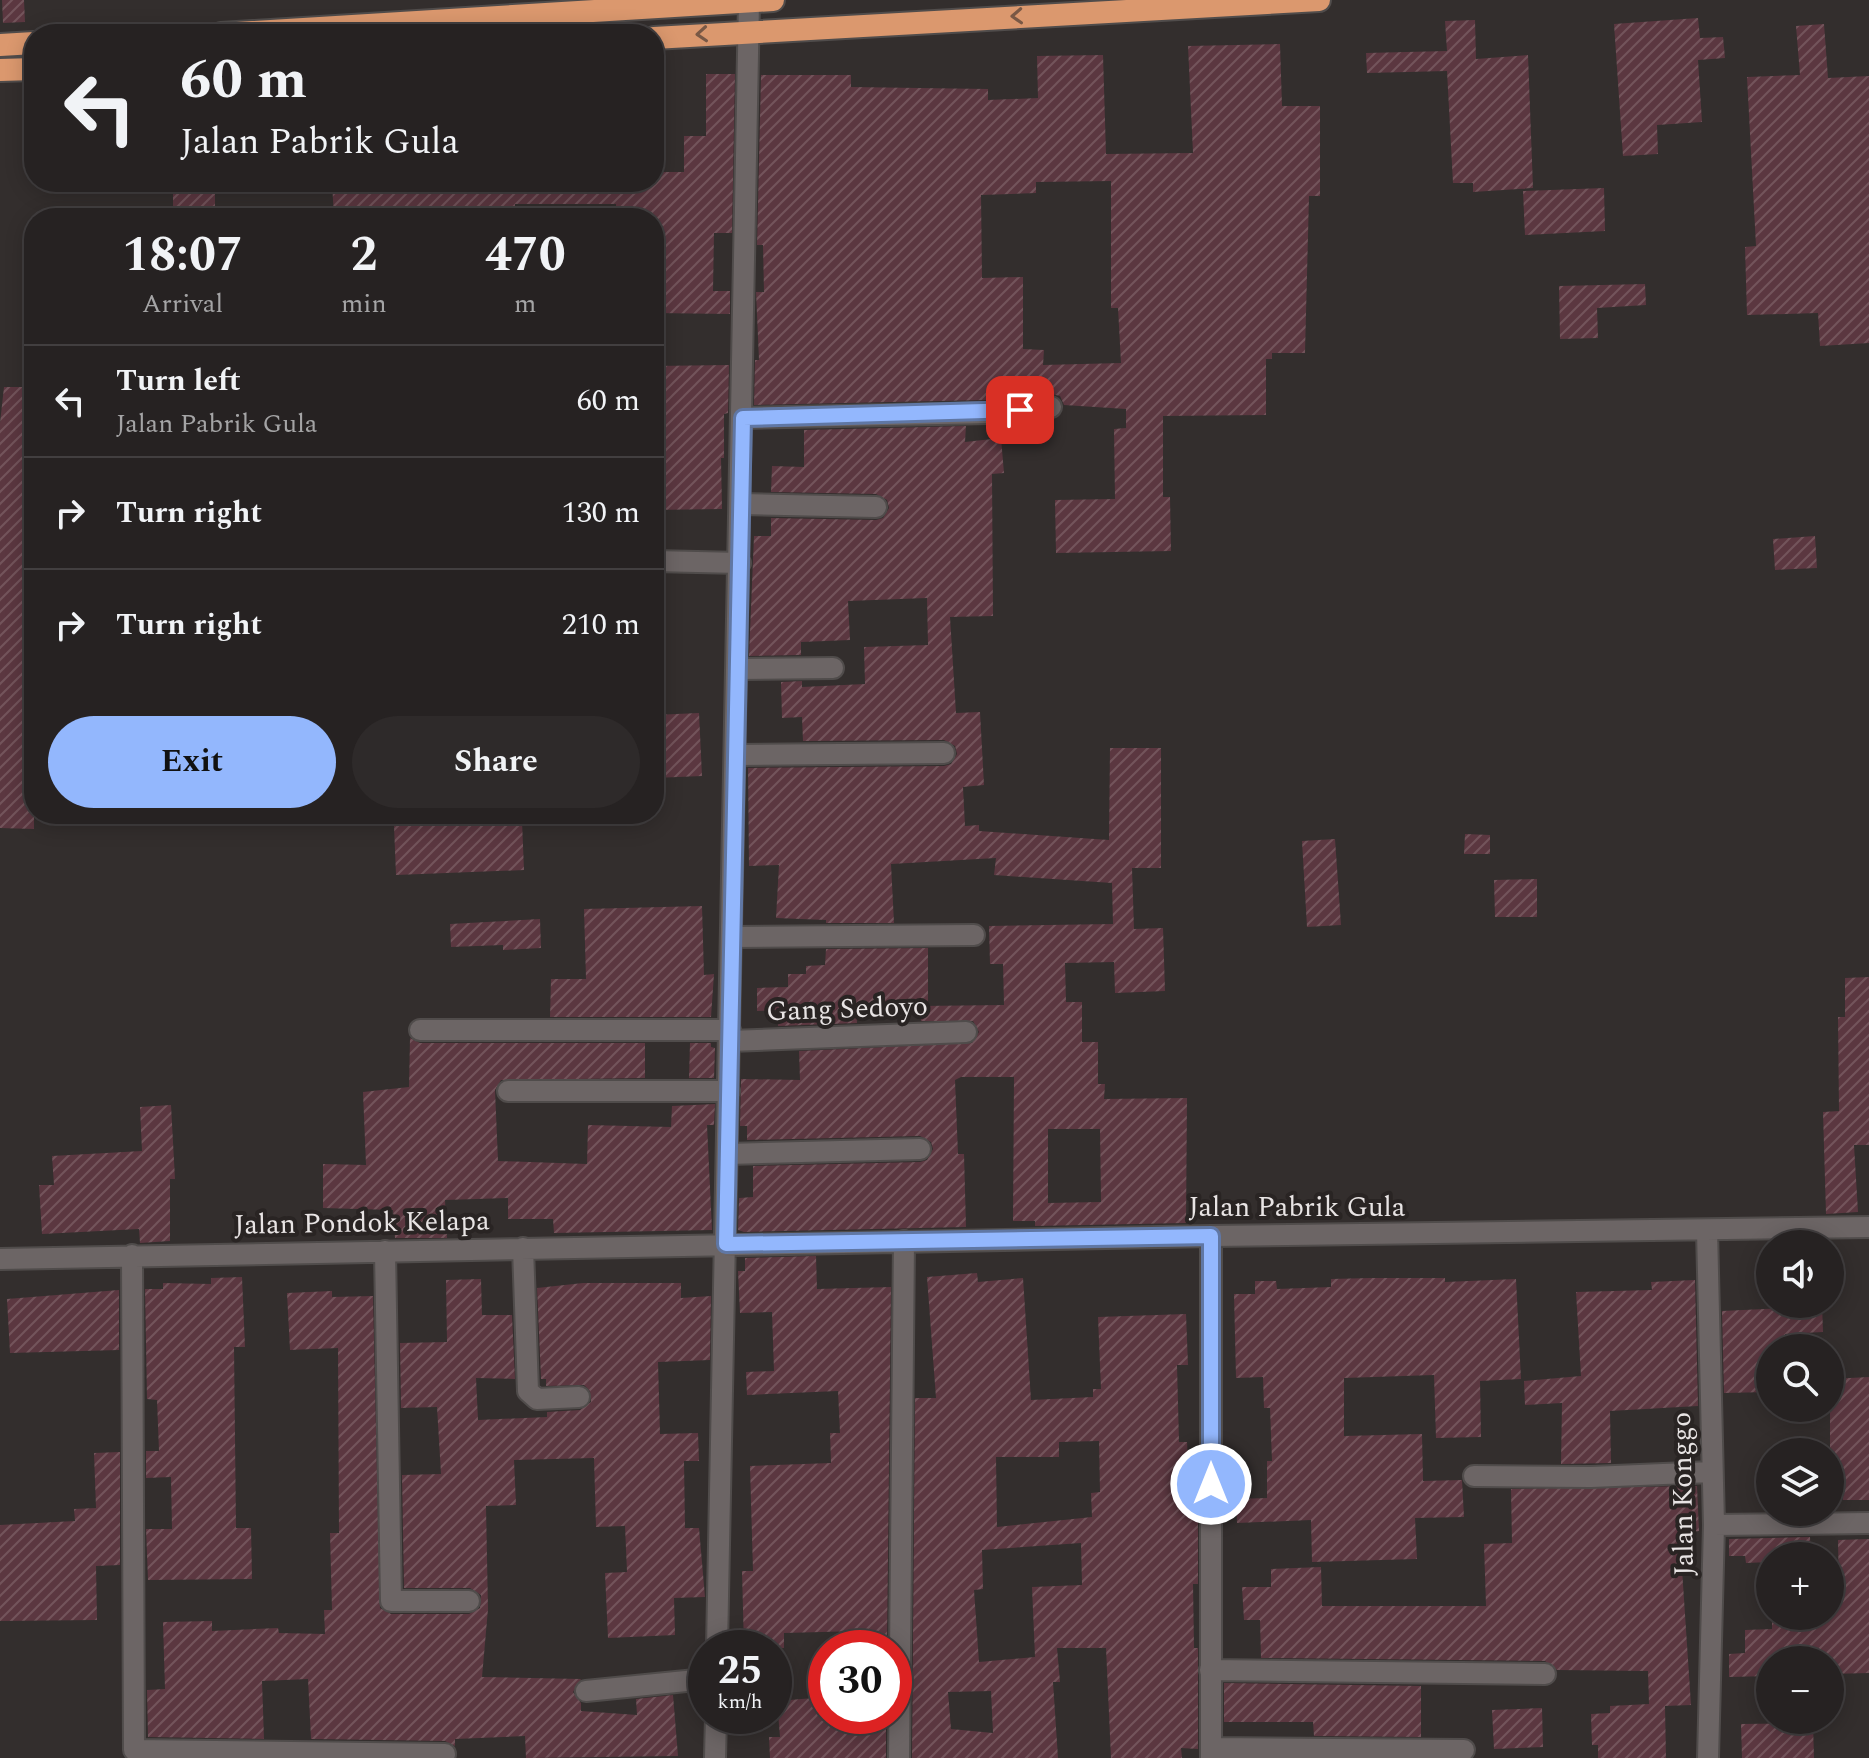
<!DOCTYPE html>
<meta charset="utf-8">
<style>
body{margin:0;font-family:Spectral,serif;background:#2e2a2a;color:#f1f3f6;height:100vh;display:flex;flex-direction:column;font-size:30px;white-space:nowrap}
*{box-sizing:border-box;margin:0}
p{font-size:26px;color:#a4a4a5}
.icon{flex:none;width:44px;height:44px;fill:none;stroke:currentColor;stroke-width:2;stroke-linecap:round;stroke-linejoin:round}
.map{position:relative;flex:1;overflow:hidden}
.side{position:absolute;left:24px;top:208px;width:640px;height:616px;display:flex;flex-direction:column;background:#262222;border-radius:32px;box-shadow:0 4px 20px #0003,0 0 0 2px #423f40}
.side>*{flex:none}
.banner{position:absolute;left:24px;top:24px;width:640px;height:168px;border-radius:32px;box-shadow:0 4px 20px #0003,0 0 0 2px #423f40;background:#262222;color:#f1f3f6;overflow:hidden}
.buttons{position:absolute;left:1756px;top:1230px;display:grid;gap:16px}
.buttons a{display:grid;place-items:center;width:88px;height:88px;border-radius:50%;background:#262222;box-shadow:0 4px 20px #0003,0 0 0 2px #423f40;font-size:40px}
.speed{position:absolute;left:688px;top:1630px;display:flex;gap:16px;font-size:40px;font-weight:700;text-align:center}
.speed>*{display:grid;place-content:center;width:104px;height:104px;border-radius:50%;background:#262222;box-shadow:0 4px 20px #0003,0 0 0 2px #423f40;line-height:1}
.speed small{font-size:20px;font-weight:400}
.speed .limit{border:12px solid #d22;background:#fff;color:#111}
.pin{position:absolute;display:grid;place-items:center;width:68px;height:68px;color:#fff;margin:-34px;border-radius:16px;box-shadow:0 4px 12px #0006}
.me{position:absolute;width:88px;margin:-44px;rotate:0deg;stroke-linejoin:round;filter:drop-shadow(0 0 6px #0008)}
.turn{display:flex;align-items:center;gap:28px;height:168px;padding:0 24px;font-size:36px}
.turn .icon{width:104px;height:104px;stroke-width:2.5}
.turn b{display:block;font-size:56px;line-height:68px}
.eta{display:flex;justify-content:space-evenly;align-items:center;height:136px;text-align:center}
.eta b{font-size:48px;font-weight:700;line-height:56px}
.cta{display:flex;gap:16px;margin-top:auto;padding:16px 24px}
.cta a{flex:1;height:92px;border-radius:48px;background:#93b7fd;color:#111;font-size:32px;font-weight:700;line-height:92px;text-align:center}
.cta a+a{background:#2e2a2a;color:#f1f3f6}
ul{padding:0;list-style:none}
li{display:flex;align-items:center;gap:24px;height:112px;padding:0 24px;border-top:2px solid #423f40}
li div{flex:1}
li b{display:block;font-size:30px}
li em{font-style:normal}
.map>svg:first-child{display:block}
.building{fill:url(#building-hatch);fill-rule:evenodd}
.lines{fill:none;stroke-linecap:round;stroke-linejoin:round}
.minor-casing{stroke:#504c4b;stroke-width:24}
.trunk-casing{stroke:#504c4b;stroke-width:26}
.minor{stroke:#6c6565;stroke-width:20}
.trunk{stroke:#db986e;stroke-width:22}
.oneway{stroke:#795845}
.route-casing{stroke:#6077a4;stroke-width:20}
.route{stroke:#93b7fd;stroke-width:14}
.labels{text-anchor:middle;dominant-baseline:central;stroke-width:8;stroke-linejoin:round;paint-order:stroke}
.street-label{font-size:28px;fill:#e8e4e4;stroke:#292423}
</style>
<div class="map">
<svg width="1869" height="1758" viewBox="0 0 1869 1758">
<defs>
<pattern id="building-hatch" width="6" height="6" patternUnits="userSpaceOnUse" patternTransform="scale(2)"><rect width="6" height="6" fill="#5b3740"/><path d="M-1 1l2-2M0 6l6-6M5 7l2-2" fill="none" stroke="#73545b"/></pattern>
</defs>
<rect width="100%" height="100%" fill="#332e2d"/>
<path class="building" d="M 2,0 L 24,0 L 25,22 L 3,23 Z
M 1698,18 L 1700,38 L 1723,37 L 1725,58 L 1698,60 L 1702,122 L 1657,125 L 1658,154 L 1623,156 L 1614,24 Z
M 1475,20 L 1476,59 L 1528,55 L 1533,188 L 1473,192 L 1473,183 L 1453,183 L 1447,71 L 1367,73 L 1366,53 L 1447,51 L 1445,21 Z
M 1824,24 L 1828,78 L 1869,76 L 1869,343 L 1820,346 L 1818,313 L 1747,315 L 1745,247 L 1756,246 L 1747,77 L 1800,75 L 1796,26 Z
M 1280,44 L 1282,106 L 1320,106 L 1320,196 L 1309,196 L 1305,353 L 1272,353 L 1272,359 L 1266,359 L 1266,415 L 1163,416 L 1163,497 L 1170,497 L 1171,551 L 1056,553 L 1055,500 L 1115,499 L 1114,429 L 1126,428 L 1126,409 L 1064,405 L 1060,396 L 1051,394 L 998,393 L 998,399 L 988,400 L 754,405 L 755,360 L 759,360 L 756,292 L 764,292 L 763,245 L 757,245 L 761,75 L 851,75 L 851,87 L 988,89 L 988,100 L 1038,98 L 1037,56 L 1103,55 L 1106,154 L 1193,153 L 1188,46 ZM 1111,181 L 1111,308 L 1118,308 L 1121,363 L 1043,365 L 1044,350 L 1023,349 L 1023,277 L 982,278 L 981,195 L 1036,193 L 1036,182 Z
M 706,74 L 735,74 L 732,233 L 714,233 L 713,291 L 730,291 L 730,314 L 654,313 L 654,218 L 616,218 L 616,204 L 515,204 L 515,218 L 334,218 L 332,182 L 658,182 L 658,172 L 684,172 L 684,136 L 706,136 Z
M 173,182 L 215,182 L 215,217 L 173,218 Z
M 1604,188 L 1605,231 L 1525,235 L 1523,191 Z
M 1645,284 L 1646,305 L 1597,308 L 1598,338 L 1560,339 L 1559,286 Z
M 729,365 L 728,413 L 724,414 L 724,458 L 721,458 L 722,509 L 654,510 L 654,366 Z
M 4,387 L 34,387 L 34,829 L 0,828 L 0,423 Z
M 966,426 L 965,442 L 1001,438 L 1004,473 L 992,474 L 993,616 L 950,617 L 956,713 L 980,712 L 984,785 L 963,787 L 965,826 L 979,825 L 979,831 L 1109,840 L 1110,748 L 1161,748 L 1161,868 L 1132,868 L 1134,929 L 1163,928 L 1165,991 L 1115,993 L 1114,962 L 1065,963 L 1066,1002 L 1082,1002 L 1082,1042 L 1098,1042 L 1098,1084 L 1105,1084 L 1104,1099 L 1187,1098 L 1186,1223 L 1035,1226 L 1035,1221 L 1013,1221 L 1014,1077 L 961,1077 L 955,1080 L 958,1154 L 964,1154 L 966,1227 L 744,1232 L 738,1230 L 739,1198 L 753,1197 L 753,1166 L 920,1162 L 927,1160 L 933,1149 L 931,1142 L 920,1136 L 747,1140 L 747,1126 L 740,1126 L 741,1079 L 800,1080 L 799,1051 L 972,1043 L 979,1032 L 973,1021 L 921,1021 L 920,1006 L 1004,1005 L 1003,964 L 990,964 L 989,926 L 1113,924 L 1112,883 L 994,875 L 996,858 L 891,864 L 894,923 L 826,923 L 826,920 L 776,918 L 779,865 L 749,866 L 748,768 L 944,766 L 951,764 L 957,754 L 955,746 L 944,740 L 803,741 L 802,717 L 782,718 L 781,682 L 802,681 L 802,687 L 865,684 L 864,647 L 928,645 L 927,598 L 848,601 L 850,640 L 801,642 L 801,655 L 749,656 L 754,536 L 771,536 L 771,518 L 876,520 L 883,518 L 889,508 L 887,500 L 876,494 L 771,492 L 772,466 L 804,467 L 804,430 ZM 1048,1129 L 1100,1129 L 1101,1202 L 1048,1203 Z
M 1815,536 L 1817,568 L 1775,570 L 1773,539 Z
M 699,713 L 702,776 L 654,778 L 654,715 Z
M 522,821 L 524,870 L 396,875 L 394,826 Z
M 1465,834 L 1490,835 L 1490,854 L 1464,854 Z
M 1335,839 L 1341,925 L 1307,927 L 1302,841 Z
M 1537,879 L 1537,917 L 1495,917 L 1494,880 Z
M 702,906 L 704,975 L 714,974 L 711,1017 L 550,1017 L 551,979 L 586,979 L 584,909 Z
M 540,919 L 541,948 L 503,950 L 503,945 L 451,947 L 450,924 Z
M 928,948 L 928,1003 L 856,1003 L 857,1023 L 778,1026 L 777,1010 L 757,1011 L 757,988 L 788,987 L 788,974 L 806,974 L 806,966 L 825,965 L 826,949 Z
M 1869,977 L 1869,1145 L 1854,1145 L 1858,1212 L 1826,1214 L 1823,1112 L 1839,1111 L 1838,1017 L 1845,1017 L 1845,978 Z
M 410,1038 L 420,1043 L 645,1043 L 645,1078 L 501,1080 L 495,1090 L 498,1161 L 587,1164 L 588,1125 L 671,1127 L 672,1106 L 715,1104 L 714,1125 L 707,1125 L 712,1230 L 554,1233 L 553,1219 L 508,1219 L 508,1198 L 445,1200 L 447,1238 L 395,1238 L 393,1210 L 323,1208 L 323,1164 L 366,1165 L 363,1092 L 409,1087 Z
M 690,1043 L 711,1043 L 711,1047 L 715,1048 L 714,1078 L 689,1078 Z
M 171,1105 L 175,1179 L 170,1179 L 170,1241 L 140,1243 L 139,1229 L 42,1234 L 39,1185 L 54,1185 L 52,1156 L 142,1151 L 140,1107 Z
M 816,1256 L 817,1289 L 891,1287 L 887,1646 L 860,1647 L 860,1631 L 784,1633 L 784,1648 L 744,1648 L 742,1571 L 753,1571 L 750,1466 L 831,1463 L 830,1433 L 840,1433 L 838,1391 L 747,1395 L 746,1372 L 774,1371 L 772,1312 L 740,1313 L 738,1271 L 745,1271 L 745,1258 Z
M 977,1273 L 978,1282 L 1023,1278 L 1031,1400 L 1093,1397 L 1093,1389 L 1101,1389 L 1098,1317 L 1186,1314 L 1188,1365 L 1177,1365 L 1179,1442 L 1187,1442 L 1191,1515 L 1198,1515 L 1198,1584 L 1193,1584 L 1194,1648 L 1198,1648 L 1198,1749 L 1181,1748 L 1182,1758 L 1111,1758 L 1106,1648 L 1057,1648 L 1060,1682 L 1053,1682 L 1058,1758 L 912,1758 L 915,1398 L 936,1398 L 927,1277 ZM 1099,1441 L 1100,1492 L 1091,1493 L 1092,1517 L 997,1527 L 996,1457 L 1059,1457 L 1059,1442 ZM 1081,1543 L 1082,1585 L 1032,1587 L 1035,1657 L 979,1662 L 974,1590 L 983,1589 L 982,1550 ZM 991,1691 L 993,1733 L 951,1729 L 948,1692 Z
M 242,1277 L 245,1347 L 234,1347 L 236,1528 L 251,1528 L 252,1579 L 148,1580 L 146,1529 L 172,1529 L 171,1477 L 146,1478 L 146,1451 L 159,1451 L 157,1400 L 147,1399 L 145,1289 L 163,1289 L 163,1283 L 211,1284 L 211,1278 Z
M 1370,1278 L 1445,1278 L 1445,1282 L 1516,1279 L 1521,1379 L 1480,1381 L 1481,1437 L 1436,1438 L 1434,1375 L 1344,1378 L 1344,1436 L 1422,1434 L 1423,1481 L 1462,1480 L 1464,1517 L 1415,1518 L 1417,1559 L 1312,1562 L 1311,1520 L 1237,1523 L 1236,1499 L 1267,1498 L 1267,1461 L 1272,1461 L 1270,1408 L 1264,1408 L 1263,1377 L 1236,1378 L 1234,1294 L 1255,1294 L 1255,1281 L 1276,1281 L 1277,1289 L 1331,1287 L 1331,1279 Z
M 481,1279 L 482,1315 L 512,1315 L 515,1379 L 476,1378 L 478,1420 L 547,1417 L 547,1412 L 580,1410 L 591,1402 L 590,1391 L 584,1385 L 546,1386 L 546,1379 L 541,1379 L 537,1288 L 583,1283 L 681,1283 L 681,1298 L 711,1296 L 710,1360 L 658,1362 L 660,1434 L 698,1433 L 699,1461 L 684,1461 L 685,1528 L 699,1528 L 705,1597 L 674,1598 L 675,1635 L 608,1638 L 605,1573 L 627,1572 L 625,1526 L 596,1527 L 594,1458 L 514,1460 L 516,1505 L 486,1506 L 488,1609 L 482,1677 L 581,1679 L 573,1692 L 581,1703 L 581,1711 L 637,1715 L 636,1699 L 673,1695 L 678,1756 L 526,1758 L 525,1736 L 455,1739 L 455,1746 L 445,1741 L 311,1739 L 308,1679 L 262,1681 L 264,1739 L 148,1737 L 147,1690 L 165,1689 L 163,1622 L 212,1621 L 212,1631 L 278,1628 L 279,1633 L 325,1634 L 324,1610 L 332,1610 L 330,1533 L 339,1533 L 338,1348 L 290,1350 L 287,1293 L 332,1291 L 332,1297 L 373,1296 L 380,1608 L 391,1614 L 469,1614 L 480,1608 L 481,1595 L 470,1588 L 404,1588 L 402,1475 L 441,1474 L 437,1407 L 401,1408 L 400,1343 L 447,1342 L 446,1280 Z
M 1695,1280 L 1698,1406 L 1610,1411 L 1611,1463 L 1561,1464 L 1562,1403 L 1525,1405 L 1524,1381 L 1581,1376 L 1576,1292 L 1652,1290 L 1651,1282 Z
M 119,1290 L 119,1350 L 10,1353 L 7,1299 Z
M 1787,1304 L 1822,1304 L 1823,1332 L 1785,1334 L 1786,1348 L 1770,1348 L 1770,1392 L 1724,1393 L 1722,1311 L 1787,1308 Z
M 1869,1377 L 1869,1500 L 1843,1500 L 1843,1488 L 1830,1489 L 1830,1379 Z
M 120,1452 L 120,1565 L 96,1566 L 97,1620 L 0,1621 L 0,1525 L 75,1521 L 74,1509 L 96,1508 L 94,1453 Z
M 1697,1486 L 1699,1531 L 1692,1532 L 1694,1569 L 1682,1569 L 1691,1705 L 1665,1706 L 1666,1758 L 1598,1758 L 1598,1745 L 1592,1745 L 1591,1714 L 1610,1713 L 1610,1706 L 1649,1704 L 1648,1671 L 1557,1670 L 1545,1661 L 1261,1658 L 1260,1620 L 1244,1620 L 1242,1587 L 1271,1587 L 1271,1569 L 1321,1567 L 1322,1606 L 1486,1606 L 1484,1544 L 1512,1543 L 1511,1489 Z
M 1810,1537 L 1811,1556 L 1770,1556 L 1770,1562 L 1746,1563 L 1745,1556 L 1729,1556 L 1729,1539 Z
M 1869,1539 L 1869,1673 L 1830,1674 L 1830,1660 L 1770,1660 L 1770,1676 L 1729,1677 L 1729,1654 L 1745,1653 L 1745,1630 L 1772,1629 L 1772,1616 L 1830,1616 L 1830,1596 L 1839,1596 L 1838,1540 Z
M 1224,1683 L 1421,1686 L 1421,1737 L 1314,1736 L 1313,1722 L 1224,1722 Z
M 826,1697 L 826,1716 L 886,1716 L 886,1758 L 770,1758 L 769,1737 L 780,1737 L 777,1701 Z
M 1542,1708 L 1543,1747 L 1494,1749 L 1492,1710 Z
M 1813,1723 L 1814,1758 L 1742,1758 L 1741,1724 Z"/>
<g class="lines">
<defs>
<path id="minor" d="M 743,418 L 989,413 L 1051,407
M 741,504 L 876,507
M 654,561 L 740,563
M 738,669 L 833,668
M 736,755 L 944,753
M 732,937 L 974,935
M 420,1030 L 730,1030
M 730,1041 L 966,1032
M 508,1091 L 729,1091
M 728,1154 L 920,1149
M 1707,1230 L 1714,1525 L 1708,1758
M 523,1248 L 528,1391 L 537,1399 L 579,1397
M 385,1251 L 391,1601 L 469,1601
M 132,1255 L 134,1750 L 445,1754
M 0,1259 L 1211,1236 L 1869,1227
M 1474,1476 L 1591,1477 L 1712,1472
M 1714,1525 L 1869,1523
M 717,1648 L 749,2
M 1210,1670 L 1545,1674
M 586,1691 L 706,1679
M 1211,1748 L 1464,1750
M 715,1758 L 716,1716
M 899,1758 L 904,1241
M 1211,1758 L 1211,1236"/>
<path id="trunk" d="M 221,34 L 773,0
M 654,38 L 1319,0
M 0,45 L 34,43
M 0,70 L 34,69"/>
</defs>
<use href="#minor" class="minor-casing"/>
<use href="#trunk" class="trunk-casing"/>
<use href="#minor" class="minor"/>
<use href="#trunk" class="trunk"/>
</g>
<defs><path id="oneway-chevron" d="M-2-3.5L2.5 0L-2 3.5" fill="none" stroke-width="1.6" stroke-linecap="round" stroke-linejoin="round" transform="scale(2)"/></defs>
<g class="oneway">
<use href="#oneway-chevron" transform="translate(1017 16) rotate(177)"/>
<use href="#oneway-chevron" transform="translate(702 34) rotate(176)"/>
</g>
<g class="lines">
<defs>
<path id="route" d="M 1020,410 L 743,418 L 726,1244 L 1211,1236 L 1211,1484"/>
</defs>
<use href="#route" class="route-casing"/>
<use href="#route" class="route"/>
</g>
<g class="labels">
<g class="street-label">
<text transform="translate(847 1009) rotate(-2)">Gang Sedoyo</text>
<text x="1297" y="1207">Jalan Pabrik Gula</text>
<text transform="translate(362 1223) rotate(-1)">Jalan Pondok Kelapa</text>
<text transform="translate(1683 1494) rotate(-91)">Jalan Konggo</text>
</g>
</g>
</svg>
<div class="buttons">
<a><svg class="icon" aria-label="sound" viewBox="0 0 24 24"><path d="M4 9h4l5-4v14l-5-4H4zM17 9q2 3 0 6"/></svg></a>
<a><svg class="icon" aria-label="search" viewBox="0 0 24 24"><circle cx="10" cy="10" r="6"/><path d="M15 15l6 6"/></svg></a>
<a><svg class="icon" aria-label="layers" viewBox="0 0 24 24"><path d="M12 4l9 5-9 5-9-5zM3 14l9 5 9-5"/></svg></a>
<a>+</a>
<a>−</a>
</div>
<div class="speed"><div>25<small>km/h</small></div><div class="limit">30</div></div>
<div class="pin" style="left:1020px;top:410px;background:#d93025"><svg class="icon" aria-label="arrive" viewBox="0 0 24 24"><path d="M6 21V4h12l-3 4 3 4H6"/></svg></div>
<svg class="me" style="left:1211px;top:1484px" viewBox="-20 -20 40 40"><circle r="17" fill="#93b7fd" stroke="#fff" stroke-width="3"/><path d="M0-11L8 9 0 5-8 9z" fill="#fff"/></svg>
<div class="banner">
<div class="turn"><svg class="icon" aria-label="left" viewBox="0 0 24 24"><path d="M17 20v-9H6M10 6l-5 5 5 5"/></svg><div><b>60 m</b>Jalan Pabrik Gula</div></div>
</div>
<section class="side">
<div class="eta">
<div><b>18:07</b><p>Arrival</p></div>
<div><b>2</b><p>min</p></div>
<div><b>470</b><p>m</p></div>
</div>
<ul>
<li><svg class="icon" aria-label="left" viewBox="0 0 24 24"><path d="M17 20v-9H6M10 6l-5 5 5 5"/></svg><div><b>Turn left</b><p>Jalan Pabrik Gula</p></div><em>60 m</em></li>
<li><svg class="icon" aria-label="right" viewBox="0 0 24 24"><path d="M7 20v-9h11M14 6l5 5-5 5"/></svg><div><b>Turn right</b></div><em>130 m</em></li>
<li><svg class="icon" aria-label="right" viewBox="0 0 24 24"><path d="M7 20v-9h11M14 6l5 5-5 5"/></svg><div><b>Turn right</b></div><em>210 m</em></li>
</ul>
<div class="cta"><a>Exit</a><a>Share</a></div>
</section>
</div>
